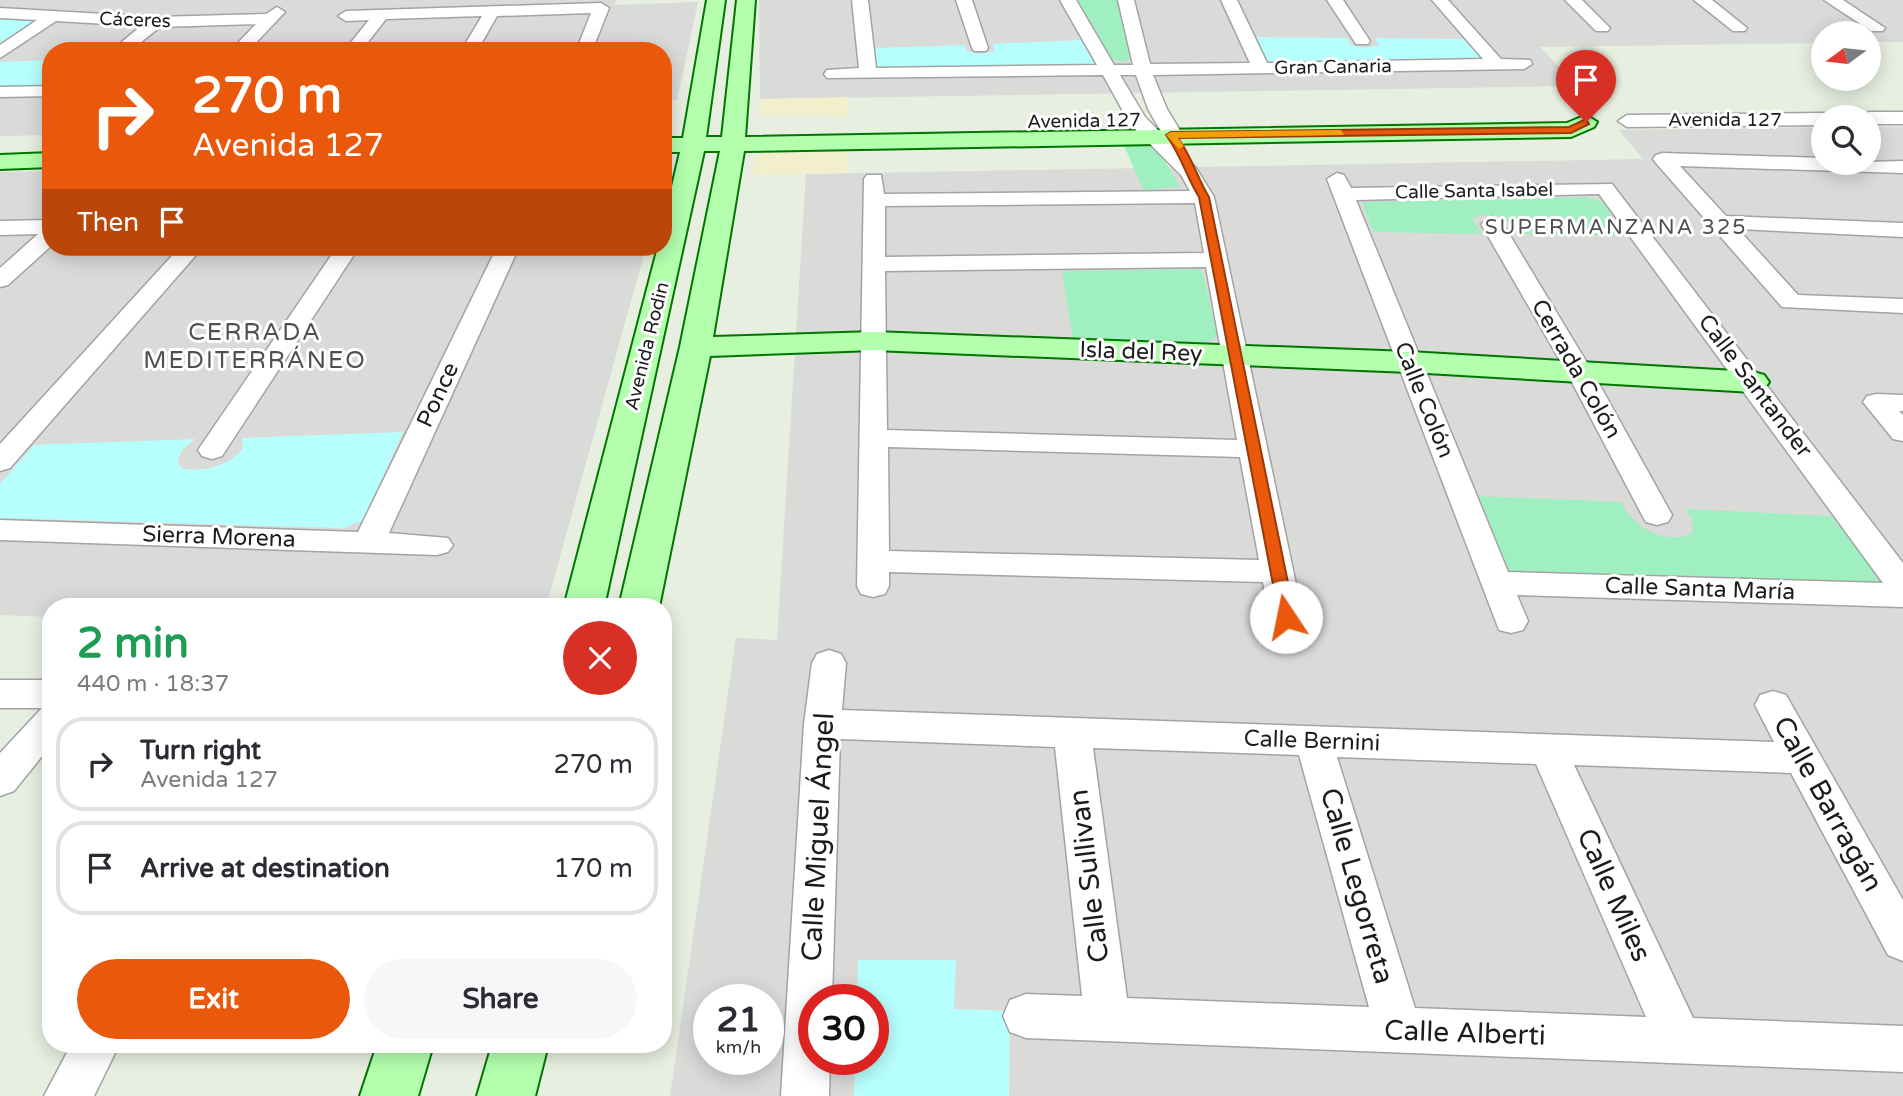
<!DOCTYPE html>
<meta charset="utf-8">
<style>
body{margin:0;font-family:"Varela Round",sans-serif;background:#f7f7f7;color:#2b2b33;height:100vh;display:flex;flex-direction:column;font-size:26px;white-space:nowrap}
*{box-sizing:border-box;margin:0}
p{font-size:23px;color:#7c7c81}
.icon{flex:none;width:38px;height:38px;fill:none;stroke:currentColor;stroke-width:2;stroke-linecap:round;stroke-linejoin:round}
.map{position:relative;flex:1;overflow:hidden}
.side{position:absolute;left:42px;top:598px;width:630px;height:455px;display:flex;flex-direction:column;background:#fff;border-radius:28px;box-shadow:0 4px 18px #0003}
.side>*{flex:none}
.banner{position:absolute;left:42px;top:42px;width:630px;height:214px;border-radius:28px;box-shadow:0 4px 18px #0003;background:#ea580c;color:#fff;overflow:hidden}
.needle{width:46px;rotate:255deg}
.controls{position:absolute;left:1811px;top:21px;display:grid;gap:14px}
.controls a{display:grid;place-items:center;width:70px;height:70px;border-radius:50%;background:#fff;box-shadow:0 4px 18px #0003;font-size:35px}
.speed{position:absolute;left:693px;top:984px;display:flex;gap:14px;font-size:35px;font-weight:700;text-align:center}
.speed>*{display:grid;place-content:center;width:91px;height:91px;border-radius:50%;background:#fff;box-shadow:0 4px 18px #0003;line-height:1}
.speed small{font-size:18px;font-weight:400}
.speed .limit{border:10px solid #d22;background:#fff;color:#111}
.pin{position:absolute;display:grid;place-items:center;width:60px;height:60px;color:#fff;margin:-72px -30px;border-radius:50% 50% 50% 0;rotate:-45deg;box-shadow:0 0 7px #0007}
.pin .icon{rotate:45deg}
.me{position:absolute;width:77px;margin:-38px;rotate:349deg;stroke-linejoin:round;filter:drop-shadow(0 0 5px #0008)}
.turn{display:flex;align-items:center;gap:24px;height:147px;padding:0 35px;font-size:32px}
.turn .icon{width:91px;height:91px;stroke-width:2.5}
.turn b{display:block;font-size:49px;line-height:60px}
.then{display:flex;align-items:center;height:66px;padding:0 35px;background:#0003;gap:14px;font-size:26px}
.round{display:grid;place-items:center;flex:none;width:74px;height:74px;border-radius:37px;background:#f7f7f7}
.summary{display:flex;align-items:center;justify-content:space-between;height:119px;padding:0 35px}
h1{font-size:42px;font-weight:700;line-height:52px;color:#1e9e55}
.primary-button{display:flex;gap:14px;margin-top:auto;padding:14px 35px}
.primary-button a{flex:1;height:80px;border-radius:42px;background:#ea580c;color:#fff;font-size:28px;font-weight:700;line-height:80px;text-align:center}
.primary-button a+a{background:#f7f7f7;color:#2b2b33}
ul{padding:0;list-style:none}
li{display:flex;align-items:center;gap:21px;height:94px;margin:0 14px 10px;padding:0 21px;border:4px solid #e1e1e2;border-radius:28px}
li div{flex:1}
li b{display:block;font-size:26px}
li em{font-style:normal}
.map>svg:first-child{display:block}
.residential{fill:#dadad9;fill-rule:evenodd}
.commercial{fill:#f2efcd}
.grass{fill:#a0efc0}
.park{fill:#b7fffd}
.lines{fill:none;stroke-linecap:round;stroke-linejoin:round}
.street-casing{stroke:#a3a3a3;stroke-width:3}
.secondary-casing{stroke:#007600;stroke-width:4}
.street{fill:#fff;fill-rule:evenodd}
.secondary{fill:#b3ffae;fill-rule:evenodd}
.route{fill:#ea580c;stroke:#983908;stroke-width:2}
.slow{fill:#f59e0b}
.labels{text-anchor:middle;dominant-baseline:central;stroke-width:6;stroke-linejoin:round;paint-order:stroke}
.far-street-label{font-size:19px;fill:#1c1c1c;stroke:#fff}
.far-neighbourhood-label{font-size:21px;letter-spacing:2px;fill:#4f4f4f;stroke:#fff}
.street-label{font-size:23px;fill:#1c1c1c;stroke:#fff}
.neighbourhood-label{font-size:24px;letter-spacing:2px;fill:#4f4f4f;stroke:#fff}
.near-street-label{font-size:28px;fill:#1c1c1c;stroke:#fff}
</style>
<div class="map">
<svg width="1903" height="1096" viewBox="0 0 1903 1096">
<rect width="100%" height="100%" fill="#e7efe0"/>
<path class="residential" d="M 0,0 L 616,0 L 615,5 L 698,2 L 677,100 L 663,101 L 663,51 L 51,51 L 51,135 L 0,136 Z
M 759,0 L 1903,0 L 1903,42 L 1869,42 L 1869,33 L 1824,33 L 1823,43 L 1540,47 L 1577,86 L 760,99 Z
M 1823,127 L 1824,163 L 1869,163 L 1869,127 L 1903,127 L 1903,1096 L 670,1096 L 736,638 L 777,640 L 806,174 L 1643,159 L 1619,130 ZM 709,999 L 768,999 L 768,1059 L 709,1059 ZM 814,999 L 873,999 L 873,1059 L 814,1059 Z
M 51,171 L 51,247 L 646,247 L 546,607 L 51,607 L 51,617 L 0,615 L 0,172 Z"/>
<path class="commercial" d="M 849,97 L 849,116 L 757,115 L 760,99 Z
M 847,151 L 847,173 L 753,175 L 755,157 L 769,152 Z"/>
<path class="grass" d="M 1078,0 L 1118,0 L 1131,60 L 1121,62 L 1111,59 Z
M 1139,141 L 1157,147 L 1180,187 L 1143,190 L 1123,143 Z
M 1586,197 L 1602,202 L 1627,236 L 1515,234 L 1505,218 L 1486,215 L 1472,218 L 1482,234 L 1373,232 L 1362,202 Z
M 1197,269 L 1203,273 L 1217,336 L 1207,344 L 1073,341 L 1062,271 Z
M 1479,496 L 1622,502 C 1629,526 1670,548 1693,532 L 1692,518 L 1685,509 L 1831,516 L 1885,584 L 1509,572 Z"/>
<path class="park" d="M 0,17 L 37,19 L 38,21 L 0,45 Z
M 1256,37 L 1347,38 L 1351,45 L 1365,48 L 1379,45 L 1375,38 L 1464,39 L 1482,59 L 1275,64 L 1268,61 Z
M 1081,40 L 1096,65 L 884,70 L 877,67 L 875,48 L 965,45 L 966,51 L 980,54 L 995,51 L 993,44 Z
M 51,60 L 51,87 L 0,88 L 0,62 Z
M 403,432 L 363,520 L 344,528 L 0,518 L 0,484 L 34,445 L 196,439 L 183,449 L 177,461 L 182,469 C 207,471 226,467 243,449 L 242,438 Z
M 858,960 L 956,960 L 954,1009 L 1010,1011 L 1009,1096 L 854,1096 L 855,1059 L 873,1059 L 873,999 L 857,999 Z"/>
<g class="lines">
<defs>
<path id="street" d="M 852,0 L 868,0 L 876,68 L 1097,65 L 1060,0 L 1076,0 L 1114,65 L 1133,65 L 1118,0 L 1134,0 L 1150,64 L 1250,63 L 1221,0 L 1237,0 L 1267,63 L 1483,59 L 1432,0 L 1448,0 L 1501,59 L 1530,60 L 1532,64 L 1524,69 L 1153,75 L 1167,109 L 1187,142 L 1176,147 L 1196,168 L 1214,197 L 1303,617 L 1298,625 L 1286,629 L 1274,625 L 1269,617 L 1263,582 L 889,572 L 889,586 L 885,594 L 873,597 L 861,594 L 857,586 L 864,179 L 867,175 L 881,175 L 884,194 L 1190,191 L 1181,175 L 1130,124 L 1103,75 L 827,78 L 824,74 L 827,70 L 859,68 ZM 1120,75 L 1136,75 L 1148,109 L 1163,135 L 1145,117 ZM 1195,203 L 1204,253 L 885,257 L 885,206 ZM 1206,267 L 1237,440 L 887,430 L 885,271 ZM 888,447 L 1240,457 L 1259,560 L 889,551 Z
M 956,0 L 972,0 L 988,48 L 986,51 L 974,51 L 972,48 Z
M 1327,0 L 1343,0 L 1370,41 L 1368,44 L 1356,44 Z
M 1565,0 L 1582,0 L 1610,28 L 1608,31 L 1596,31 Z
M 1694,0 L 1712,0 L 1747,28 L 1745,31 L 1733,31 Z
M 1824,0 L 1843,0 L 1885,28 L 1883,31 L 1871,31 Z
M 601,3 L 609,8 L 592,51 L 576,51 L 591,13 L 497,16 L 477,51 L 461,51 L 482,16 L 386,19 L 361,51 L 344,51 L 369,20 L 346,21 L 338,16 L 346,11 Z
M 277,7 L 285,12 L 248,51 L 230,51 L 256,24 L 160,27 L 130,51 L 111,51 L 141,26 L 56,21 L 0,58 L 0,45 L 37,20 L 0,18 L 0,8 L 156,17 L 266,14 Z
M 51,86 L 51,96 L 0,97 L 0,87 Z
M 1869,112 L 1903,112 L 1903,124 L 1869,124 L 1869,117 L 1860,117 Z
M 1824,113 L 1832,117 L 1824,117 L 1824,125 L 1627,127 L 1618,121 L 1627,115 Z
M 1663,153 L 1824,158 L 1824,163 L 1903,161 L 1903,173 L 1680,166 L 1726,216 L 1903,223 L 1903,237 L 1738,229 L 1798,295 L 1903,299 L 1903,313 L 1782,307 L 1656,163 L 1653,159 L 1656,155 Z
M 1337,173 L 1344,175 L 1351,188 L 1612,184 L 1903,563 L 1903,607 L 1517,595 L 1528,621 L 1523,630 L 1511,633 L 1499,630 L 1327,179 ZM 1599,194 L 1883,583 L 1508,572 L 1356,200 Z
M 1492,217 L 1503,224 L 1592,371 L 1672,515 L 1668,522 L 1657,525 L 1646,522 L 1642,515 L 1566,371 L 1481,224 Z
M 51,220 L 51,246 L 8,285 L 0,287 L 0,268 L 38,234 L 0,235 L 0,221 Z
M 180,247 L 203,247 L 10,468 L 0,471 L 0,444 Z
M 337,247 L 359,247 L 222,456 L 212,459 L 202,456 L 198,450 Z
M 497,247 L 519,247 L 389,533 L 448,538 L 453,545 L 448,552 L 437,555 L 0,540 L 0,520 L 358,532 Z
M 1877,394 L 1903,395 L 1903,411 L 1899,411 L 1903,415 L 1903,441 L 1893,439 L 1863,402 L 1867,396 Z
M 829,650 L 841,654 L 846,663 L 842,710 L 1774,742 L 1755,705 L 1760,695 L 1773,691 L 1786,695 L 1903,900 L 1903,961 L 1888,955 L 1791,773 L 1574,765 L 1693,1018 L 1903,1026 L 1903,1072 L 1026,1038 L 1010,1032 L 1003,1016 L 1010,1000 L 1026,994 L 1082,996 L 1055,747 L 840,739 L 832,999 L 814,999 L 814,1059 L 830,1059 L 829,1096 L 781,1096 L 804,724 L 812,663 L 817,654 ZM 1093,748 L 1299,755 L 1369,1007 L 1127,998 ZM 1337,757 L 1536,764 L 1646,1017 L 1415,1008 Z
M 0,680 L 51,680 L 51,745 L 14,791 L 0,796 L 0,753 L 42,708 L 0,708 Z
M 71,1045 L 119,1045 L 94,1096 L 44,1096 Z"/>
<path id="secondary" d="M 707,0 L 725,0 L 706,137 L 722,137 L 737,0 L 755,0 L 745,137 L 1567,123 L 1586,115 L 1597,122 L 1594,127 L 1571,137 L 744,151 L 713,337 L 874,332 L 1409,352 L 1753,372 L 1764,375 L 1769,382 L 1764,389 L 1753,392 L 1409,372 L 874,350 L 710,356 L 659,607 L 619,607 L 680,347 L 720,151 L 704,151 L 604,607 L 564,607 L 658,247 L 663,247 L 663,225 L 680,152 L 663,152 L 663,138 L 683,138 Z
M 51,153 L 51,167 L 0,169 L 0,155 Z
M 377,1045 L 433,1045 L 418,1096 L 360,1096 Z
M 492,1045 L 548,1045 L 535,1096 L 477,1096 Z"/>
</defs>
<use href="#street" class="street-casing"/>
<use href="#secondary" class="secondary-casing"/>
<use href="#street" class="street"/>
<use href="#secondary" class="secondary"/>
</g>
<path class="route" d="M 1586,119 L 1589,124 L 1571,133 L 1178,138 C 1192,157 1197,177 1209,197 L 1295,617 L 1292,621 L 1280,621 L 1199,197 C 1186,176 1181,155 1166,135 L 1171,132 L 1569,127 Z"/>
<path class="slow" d="M 1341,130 L 1344,135 L 1178,138 L 1184,146 L 1179,149 L 1166,135 L 1171,132 Z"/>
<g class="labels">
<g class="far-street-label">
<text transform="translate(135 20) rotate(2)">Cáceres</text>
<text transform="translate(1333 67) rotate(-1)">Gran Canaria</text>
<text x="1725" y="120">Avenida 127</text>
<text transform="translate(1084 121) rotate(-1)">Avenida 127</text>
<text transform="translate(1474 191) rotate(-1)">Calle Santa Isabel</text>
<text transform="translate(647 346) rotate(-76)">Avenida Rodin</text>
</g>
<g class="far-neighbourhood-label">
<text x="1616" y="227">SUPERMANZANA 325</text>
</g>
<g class="street-label">
<text transform="translate(1141 352) rotate(2)">Isla del Rey</text>
<text transform="translate(1576 369) rotate(60)">Cerrada Colón</text>
<text transform="translate(1755 386) rotate(53)">Calle Santander</text>
<text transform="translate(438 395) rotate(-65)">Ponce</text>
<text transform="translate(1424 400) rotate(68)">Calle Colón</text>
<text transform="translate(219 537) rotate(2)">Sierra Morena</text>
<text transform="translate(1700 589) rotate(2)">Calle Santa María</text>
<text transform="translate(1312 741) rotate(2)">Calle Bernini</text>
</g>
<g class="neighbourhood-label">
<text x="255" y="332">CERRADA<tspan x="255" dy="28">MEDITERRÁNEO</tspan></text>
</g>
<g class="near-street-label">
<text transform="translate(1828 804) rotate(61)">Calle Barragán</text>
<text transform="translate(818 837) rotate(-87)">Calle Miguel Ángel</text>
<text transform="translate(1089 876) rotate(-97)">Calle Sullivan</text>
<text transform="translate(1357 886) rotate(74)">Calle Legorreta</text>
<text transform="translate(1614 895) rotate(66)">Calle Miles</text>
<text transform="translate(1465 1033) rotate(2)">Calle Alberti</text>
</g>
</g>
</svg>
<div class="controls">
<a><svg class="needle" viewBox="-14 -14 28 28"><path d="M0-13l5 13h-10z" fill="#e53935"/><path d="M0 13l5-13h-10z" fill="#7c7c81"/></svg></a>
<a><svg class="icon" aria-label="search" viewBox="0 0 24 24"><circle cx="10" cy="10" r="6"/><path d="M15 15l6 6"/></svg></a>
</div>
<div class="speed"><div>21<small>km/h</small></div><div class="limit">30</div></div>
<div class="pin" style="left:1586px;top:122px;background:#d93025"><svg class="icon" aria-label="arrive" viewBox="0 0 24 24"><path d="M6 21V4h12l-3 4 3 4H6"/></svg></div>
<svg class="me" style="left:1286px;top:617px" viewBox="-20 -20 40 40"><circle r="19" fill="#fff"/><path d="M0-13L10 11 0 6-10 11z" fill="#ea580c"/></svg>
<div class="banner">
<div class="turn"><svg class="icon" aria-label="right" viewBox="0 0 24 24"><path d="M7 20v-9h11M14 6l5 5-5 5"/></svg><div><b>270 m</b>Avenida 127</div></div>
<div class="then">Then<svg class="icon" aria-label="arrive" viewBox="0 0 24 24"><path d="M6 21V4h12l-3 4 3 4H6"/></svg></div>
</div>
<section class="side">
<div class="summary"><div><h1>2 min</h1><p>440 m · 18:37</p></div><a class="round" style="background:#d93025;color:#fff"><svg class="icon" aria-label="close" viewBox="0 0 24 24"><path d="M6 6l12 12M18 6L6 18"/></svg></a></div>
<ul>
<li><svg class="icon" aria-label="right" viewBox="0 0 24 24"><path d="M7 20v-9h11M14 6l5 5-5 5"/></svg><div><b>Turn right</b><p>Avenida 127</p></div><em>270 m</em></li>
<li><svg class="icon" aria-label="arrive" viewBox="0 0 24 24"><path d="M6 21V4h12l-3 4 3 4H6"/></svg><div><b>Arrive at destination</b></div><em>170 m</em></li>
</ul>
<div class="primary-button"><a>Exit</a><a>Share</a></div>
</section>
</div>
